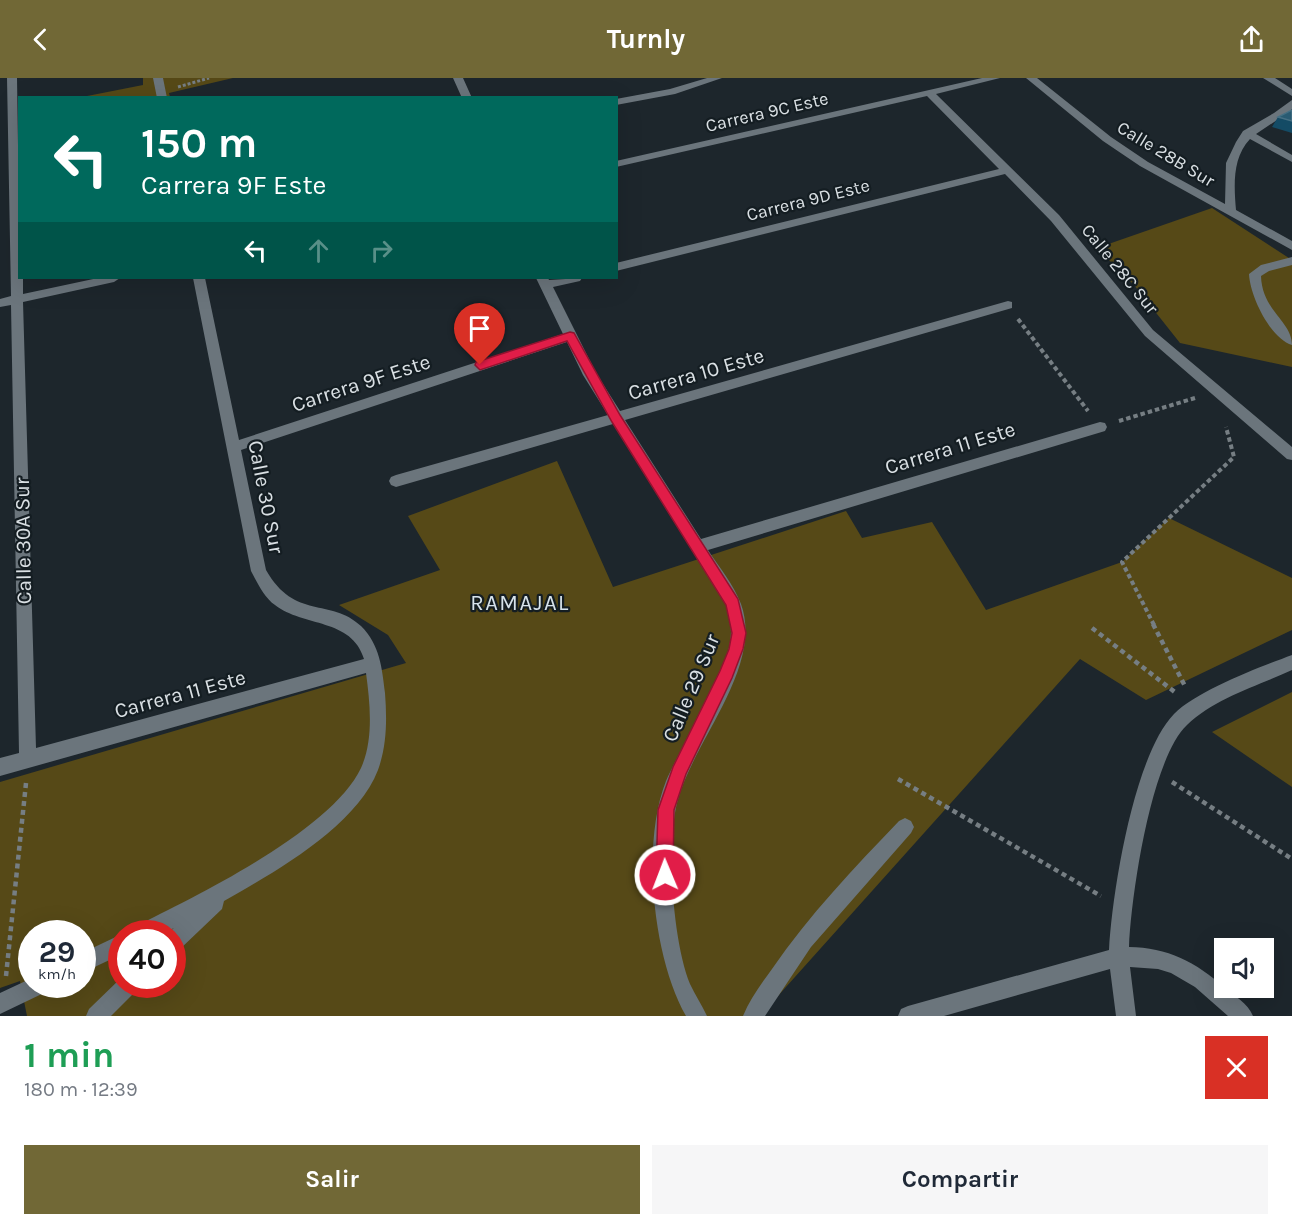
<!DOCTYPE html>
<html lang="es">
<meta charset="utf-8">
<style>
body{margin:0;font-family:Karla,sans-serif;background:#f6f6f7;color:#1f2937;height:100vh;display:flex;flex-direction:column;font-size:22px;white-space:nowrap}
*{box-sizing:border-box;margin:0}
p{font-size:20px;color:#747a83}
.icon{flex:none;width:33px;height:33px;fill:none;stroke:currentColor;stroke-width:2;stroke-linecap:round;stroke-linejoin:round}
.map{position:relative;height:938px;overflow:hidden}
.details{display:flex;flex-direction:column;background:#fff;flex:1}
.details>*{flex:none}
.banner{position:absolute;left:18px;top:18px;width:600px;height:183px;border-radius:0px;box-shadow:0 6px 24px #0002;background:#00695c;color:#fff;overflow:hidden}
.fabs{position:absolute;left:1214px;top:860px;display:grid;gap:12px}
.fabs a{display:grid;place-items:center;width:60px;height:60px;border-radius:0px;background:#fff;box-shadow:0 6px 24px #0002;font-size:30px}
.speed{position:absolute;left:18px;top:842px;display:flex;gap:12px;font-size:30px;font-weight:700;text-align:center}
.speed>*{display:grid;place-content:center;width:78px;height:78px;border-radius:50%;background:#fff;box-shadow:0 6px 24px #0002;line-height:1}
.speed small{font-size:15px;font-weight:400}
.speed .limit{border:9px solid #d22;background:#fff;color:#111}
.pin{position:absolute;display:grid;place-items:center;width:51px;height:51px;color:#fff;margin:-62px -26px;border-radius:50% 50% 50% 0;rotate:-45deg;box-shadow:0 0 6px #0007}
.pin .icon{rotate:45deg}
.me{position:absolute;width:66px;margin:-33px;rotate:359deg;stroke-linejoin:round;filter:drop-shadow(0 0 4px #0008)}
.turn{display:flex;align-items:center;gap:21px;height:126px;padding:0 24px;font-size:27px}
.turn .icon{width:78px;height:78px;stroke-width:2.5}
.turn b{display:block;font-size:42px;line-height:51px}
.lanes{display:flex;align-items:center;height:57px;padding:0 24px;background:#0003;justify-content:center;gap:30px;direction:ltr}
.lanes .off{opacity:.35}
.round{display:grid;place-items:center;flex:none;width:63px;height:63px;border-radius:0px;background:#f6f6f7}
.summary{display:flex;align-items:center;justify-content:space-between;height:102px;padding:0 24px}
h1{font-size:36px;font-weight:700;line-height:45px;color:#1e9e55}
.action{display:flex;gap:12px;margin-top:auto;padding:12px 24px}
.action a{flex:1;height:69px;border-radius:0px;background:#716836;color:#fff;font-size:24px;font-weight:700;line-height:69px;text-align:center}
.action a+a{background:#f6f6f7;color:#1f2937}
header{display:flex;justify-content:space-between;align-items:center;height:78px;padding:0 24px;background:#716836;color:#fff;font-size:27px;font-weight:700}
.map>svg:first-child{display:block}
.green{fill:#564917;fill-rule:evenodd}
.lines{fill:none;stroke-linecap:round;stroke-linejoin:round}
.path-far2{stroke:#767e83;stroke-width:3;stroke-dasharray:3 2;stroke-linecap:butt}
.path-far1{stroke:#767e83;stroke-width:4;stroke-dasharray:4.5 3;stroke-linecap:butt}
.path{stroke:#767e83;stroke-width:4.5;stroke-dasharray:5 4;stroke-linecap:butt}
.minor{fill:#6b757c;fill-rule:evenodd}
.wall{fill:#144b65}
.building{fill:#295b72;stroke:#457084;stroke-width:1.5}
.route{fill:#e11d48;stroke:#92132f;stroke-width:1.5}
.labels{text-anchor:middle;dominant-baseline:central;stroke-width:4.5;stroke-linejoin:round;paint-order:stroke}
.far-street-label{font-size:18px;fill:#dae0e4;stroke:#141d22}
.street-label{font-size:21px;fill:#dae0e4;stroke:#141d22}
.neighbourhood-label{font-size:22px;letter-spacing:1.5px;fill:#d7e3eb;stroke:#141d22}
</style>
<header><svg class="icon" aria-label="back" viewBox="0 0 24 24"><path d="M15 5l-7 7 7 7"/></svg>Turnly<svg class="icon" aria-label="share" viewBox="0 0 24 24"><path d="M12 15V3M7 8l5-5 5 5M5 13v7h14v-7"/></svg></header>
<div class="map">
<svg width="1292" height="938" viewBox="0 0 1292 938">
<rect width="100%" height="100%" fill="#1d262c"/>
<path class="green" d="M 143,0 L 233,0 L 169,15 L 170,19 L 77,20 L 143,7 Z
M 1212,130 L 1292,182 L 1292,289 L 1180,265 L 1134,207 L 1097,170 Z
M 557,383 L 613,509 L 846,433 L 862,460 L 932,444 L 986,532 L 1122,484 L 1169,440 L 1292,500 L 1292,552 L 1146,622 L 1080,581 L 760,938 L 27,938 L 20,903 L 0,910 L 0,704 L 406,585 L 388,557 L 339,527 L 440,492 L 408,438 ZM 32,855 L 82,855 L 82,906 L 32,906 ZM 122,855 L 172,855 L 172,906 L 122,906 Z
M 1292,614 L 1292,709 L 1212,654 Z"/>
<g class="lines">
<path class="path-far2" d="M 178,9 L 209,0"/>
<path class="path-far1" d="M 1018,241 L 1088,333
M 1119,343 L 1195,320
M 1154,547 L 1122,484 L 1234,379 L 1226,349"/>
<path class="path" d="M 1153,546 L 1186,610
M 1092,550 L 1176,615
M 898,701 L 1101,818
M 1172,704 L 1292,781
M 6,898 L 26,705"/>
<path class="minor" d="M 7,0 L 17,0 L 20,200 L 23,200 L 23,216 L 98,200 L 120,200 L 114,204 L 23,224 L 36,670 L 364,581 C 352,540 303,549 275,527 C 264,519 258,506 251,493 L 193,200 L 205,200 L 239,362 L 563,256 L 536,200 L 548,200 L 549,202 L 582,200 L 580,203 L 553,209 L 596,295 L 620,333 L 1008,223 L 1012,224 L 1012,230 L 625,342 L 701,461 L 1100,344 L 1105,345 L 1107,349 L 1105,353 L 708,472 C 719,489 734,507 741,526 C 764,590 692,664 677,725 C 666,769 673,864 690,906 C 695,917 702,927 707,938 L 686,938 C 653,880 641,766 666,703 C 683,663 731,594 731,554 C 731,545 728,536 726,527 L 613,346 L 396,409 L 391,407 L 389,403 L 391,399 L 396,397 L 608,337 L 583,297 L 567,264 L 241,372 L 266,492 C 295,543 330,519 361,548 C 380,567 382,590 385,615 C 387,641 387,667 378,692 C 356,749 275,794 224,823 L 222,831 L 179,872 L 172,875 L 172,855 L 168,855 L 174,850 L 163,855 L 133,855 L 136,848 C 197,818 332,752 361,690 C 374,661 370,625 366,595 L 0,698 L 0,680 L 19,675 L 11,227 L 0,229 L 0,221 L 11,218 Z
M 153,0 L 163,0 L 167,20 L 157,20 Z
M 453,0 L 463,0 L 472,20 L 462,20 Z
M 707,0 L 722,0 L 675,16 L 616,27 L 616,21 L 670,11 Z
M 982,0 L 1000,0 L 936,16 L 1059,137 L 1153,252 L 1292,369 L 1292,382 L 1287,381 L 1145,258 L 1051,143 L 1005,96 L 616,193 L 616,185 L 999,91 L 927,18 L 616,89 L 616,83 Z
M 1026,0 L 1037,0 L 1111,59 L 1148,84 L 1225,126 L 1226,85 L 1236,64 L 1243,53 L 1274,35 L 1292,22 L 1292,31 L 1289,34 L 1256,56 L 1292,77 L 1292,84 L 1250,61 C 1232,80 1234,108 1236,132 L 1292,163 L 1292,172 L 1140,88 L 1103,63 Z
M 1263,0 L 1275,0 L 1292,11 L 1292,18 Z
M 1292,179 L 1292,187 L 1269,193 L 1261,198 C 1262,233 1292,243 1292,267 C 1270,260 1250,218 1249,196 L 1261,187 Z
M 1292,577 L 1292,592 C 1258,608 1215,620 1187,647 C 1151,681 1131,818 1129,869 C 1167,869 1197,885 1224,909 C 1234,918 1248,925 1253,938 L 1228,938 L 1195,909 L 1171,895 L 1158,891 L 1130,889 L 1136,938 L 1116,938 L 1110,891 L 944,938 L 898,938 L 901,931 L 908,928 L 1109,872 C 1112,815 1134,677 1174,636 C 1198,612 1260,589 1292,577 Z
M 905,740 L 911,743 L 914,749 L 911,755 L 811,869 L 765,938 L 743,938 C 750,921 761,906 772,891 C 809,837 854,790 899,743 Z
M 122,856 L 122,876 L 82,895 L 82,875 Z
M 122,899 L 122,906 L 139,906 L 136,913 L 111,938 L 86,938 L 89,931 Z
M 32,900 L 32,906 L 51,906 L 48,913 L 0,936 L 0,915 Z"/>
</g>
<path class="wall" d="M 1292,32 L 1292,55 L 1272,49 L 1278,39 Z"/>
<path class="building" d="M 1292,32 L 1292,43 L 1278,39 Z"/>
<path class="route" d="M 570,254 L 574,255 L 620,337 L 738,521 L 746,555 L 743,571 L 732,600 L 686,696 L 674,732 L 673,797 L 671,803 L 665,805 L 659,803 L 656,797 L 658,732 L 673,689 L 720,593 L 729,571 L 732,555 L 726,527 L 612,344 L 567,263 L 480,292 L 475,287 L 476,284 Z"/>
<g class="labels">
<g class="far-street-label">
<text transform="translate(767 34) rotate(-13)">Carrera 9C Este</text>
<text transform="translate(1166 76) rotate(31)">Calle 28B Sur</text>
<text transform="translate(808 122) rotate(-14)">Carrera 9D Este</text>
<text transform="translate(1120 191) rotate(51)">Calle 28C Sur</text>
</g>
<g class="street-label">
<text transform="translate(696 296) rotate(-16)">Carrera 10 Este</text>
<text transform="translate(361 305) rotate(-18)">Carrera 9F Este</text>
<text transform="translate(950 370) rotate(-17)">Carrera 11 Este</text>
<text transform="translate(266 419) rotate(79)">Calle 30 Sur</text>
<text transform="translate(23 463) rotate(-91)">Calle 30A Sur</text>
<text transform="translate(691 610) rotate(-67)">Calle 29 Sur</text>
<text transform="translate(180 616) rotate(-15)">Carrera 11 Este</text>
</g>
<g class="neighbourhood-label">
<text x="520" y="525">RAMAJAL</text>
</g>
</g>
</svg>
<div class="fabs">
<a><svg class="icon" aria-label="sound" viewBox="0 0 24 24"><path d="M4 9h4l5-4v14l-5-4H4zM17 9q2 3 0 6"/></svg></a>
</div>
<div class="speed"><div>29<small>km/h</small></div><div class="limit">40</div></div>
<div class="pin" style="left:480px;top:287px;background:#d93025"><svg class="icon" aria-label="arrive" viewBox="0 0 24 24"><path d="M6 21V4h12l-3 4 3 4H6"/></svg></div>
<svg class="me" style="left:665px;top:797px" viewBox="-20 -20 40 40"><circle r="17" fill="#e11d48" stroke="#fff" stroke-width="3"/><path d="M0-11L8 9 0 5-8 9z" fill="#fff"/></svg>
<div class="banner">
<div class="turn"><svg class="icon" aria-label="left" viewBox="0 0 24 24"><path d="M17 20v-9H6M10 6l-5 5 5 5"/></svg><div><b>150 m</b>Carrera 9F Este</div></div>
<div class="lanes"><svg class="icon" aria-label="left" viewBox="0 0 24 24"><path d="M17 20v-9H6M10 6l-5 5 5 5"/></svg><svg class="icon off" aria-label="ahead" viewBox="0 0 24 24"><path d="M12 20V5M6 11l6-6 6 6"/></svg><svg class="icon off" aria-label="right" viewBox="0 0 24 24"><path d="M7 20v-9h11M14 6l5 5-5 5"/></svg></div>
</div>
</div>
<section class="details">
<div class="summary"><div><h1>1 min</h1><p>180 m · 12:39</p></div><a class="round" style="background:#d93025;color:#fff"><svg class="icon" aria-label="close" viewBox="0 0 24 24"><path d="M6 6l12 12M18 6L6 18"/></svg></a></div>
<div class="action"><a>Salir</a><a>Compartir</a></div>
</section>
